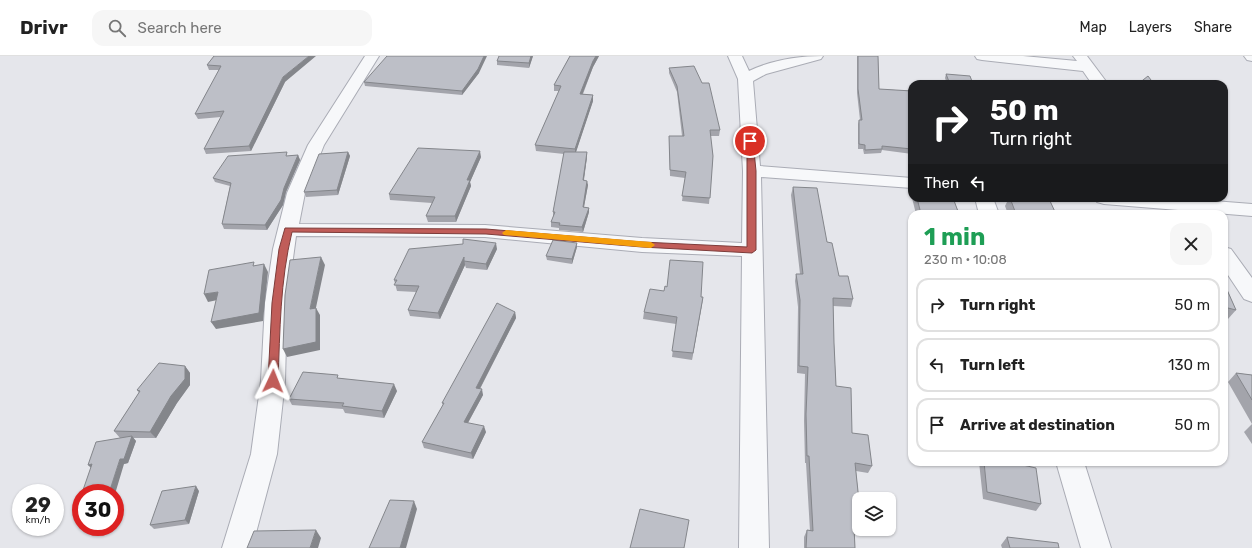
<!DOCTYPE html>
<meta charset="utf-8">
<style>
body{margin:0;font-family:Rubik,sans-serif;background:#f6f6f6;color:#222;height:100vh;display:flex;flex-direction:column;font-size:15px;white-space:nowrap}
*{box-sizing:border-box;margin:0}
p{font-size:13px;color:#767676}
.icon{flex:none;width:22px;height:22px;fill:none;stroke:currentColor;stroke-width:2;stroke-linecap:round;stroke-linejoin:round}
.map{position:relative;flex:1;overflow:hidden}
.drawer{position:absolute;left:908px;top:154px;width:320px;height:256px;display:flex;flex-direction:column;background:#fff;border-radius:12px;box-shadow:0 1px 3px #0004}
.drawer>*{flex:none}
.hud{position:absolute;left:908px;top:24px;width:320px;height:122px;border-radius:12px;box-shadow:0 1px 3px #0004;background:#202124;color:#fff;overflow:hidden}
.fabs{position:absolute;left:852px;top:436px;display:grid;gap:8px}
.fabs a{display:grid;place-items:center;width:44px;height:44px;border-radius:8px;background:#fff;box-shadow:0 1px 3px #0004;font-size:20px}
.speed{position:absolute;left:12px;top:428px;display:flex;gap:8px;font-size:20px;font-weight:700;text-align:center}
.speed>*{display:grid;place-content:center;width:52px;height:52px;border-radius:50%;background:#fff;box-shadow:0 1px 3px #0004;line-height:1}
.speed small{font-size:10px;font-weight:400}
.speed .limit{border:6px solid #d22;background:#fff;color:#111}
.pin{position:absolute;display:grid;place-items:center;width:34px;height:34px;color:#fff;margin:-17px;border:2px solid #fff;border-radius:50%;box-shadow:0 1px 4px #0007}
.me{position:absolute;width:44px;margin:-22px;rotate:2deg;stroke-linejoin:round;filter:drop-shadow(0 0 3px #0008)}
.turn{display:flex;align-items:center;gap:14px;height:84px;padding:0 16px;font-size:18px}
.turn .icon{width:52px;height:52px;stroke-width:2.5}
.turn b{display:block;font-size:28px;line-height:34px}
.then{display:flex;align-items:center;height:38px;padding:0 16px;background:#0003;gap:8px;font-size:15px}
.round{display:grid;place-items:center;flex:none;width:42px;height:42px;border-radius:12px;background:#f6f6f6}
.head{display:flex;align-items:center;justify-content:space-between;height:68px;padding:0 16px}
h1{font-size:24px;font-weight:700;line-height:30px;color:#1e9e55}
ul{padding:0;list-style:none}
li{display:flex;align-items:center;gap:12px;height:54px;margin:0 8px 6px;padding:0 8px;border:2px solid #e0e0e0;border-radius:12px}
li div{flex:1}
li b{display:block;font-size:15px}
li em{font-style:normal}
header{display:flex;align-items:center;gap:24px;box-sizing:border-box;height:56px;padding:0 20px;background:#fff;border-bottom:1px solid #e0e0e0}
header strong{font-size:19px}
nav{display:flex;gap:22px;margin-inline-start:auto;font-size:14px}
.search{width:280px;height:36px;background:#f6f6f6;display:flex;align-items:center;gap:10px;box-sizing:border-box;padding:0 14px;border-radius:12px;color:#767676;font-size:15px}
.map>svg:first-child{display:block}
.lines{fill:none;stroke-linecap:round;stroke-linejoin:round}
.street-casing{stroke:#aaacb5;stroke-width:2}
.street{fill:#f7f8fa;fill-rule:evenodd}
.wall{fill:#a3a4ab}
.shaded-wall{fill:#84868b}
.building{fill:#bdbfc7;stroke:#84868b}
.route{fill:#c05d59;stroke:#7d3c3a}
.slow{fill:#f59e0b}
</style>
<header>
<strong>Drivr</strong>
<div class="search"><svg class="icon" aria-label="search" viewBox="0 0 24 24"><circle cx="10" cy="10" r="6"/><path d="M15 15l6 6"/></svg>Search here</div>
<nav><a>Map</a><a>Layers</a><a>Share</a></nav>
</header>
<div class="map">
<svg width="1252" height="492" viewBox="0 0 1252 492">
<rect width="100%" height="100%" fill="#e5e6eb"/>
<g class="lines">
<defs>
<path id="street" d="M 365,0 L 379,0 L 324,89 L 305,137 L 299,168 L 485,169 L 642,182 L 742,187 L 743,115 L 738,23 L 728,0 L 742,0 L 749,15 C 772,4 798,0 823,0 L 821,3 L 766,18 L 753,25 L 760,110 L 912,122 L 912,132 L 761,121 L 769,492 L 739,492 L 742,200 L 642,196 L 485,181 L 296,180 L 287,247 L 285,325 L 277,398 L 252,492 L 222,492 L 251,398 L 261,325 L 265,247 L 273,193 L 287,137 L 308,89 Z
M 975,0 L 1023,0 L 1077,5 L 1073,0 L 1087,0 L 1108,28 L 1092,28 L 1083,15 L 982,4 L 977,3 Z
M 1244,0 L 1252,0 L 1252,5 L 1247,4 Z
M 975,142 L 993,142 L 999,158 L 979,158 Z
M 1095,142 L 1175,142 L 1252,148 L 1252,160 L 1104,148 L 1097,146 Z
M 1224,191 L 1231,193 L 1252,222 L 1252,246 L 1244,243 L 1224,213 Z
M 1056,406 L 1084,406 L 1111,492 L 1081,492 Z"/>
</defs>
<use href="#street" class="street-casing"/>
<use href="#street" class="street"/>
</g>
<path class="wall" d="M 214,0 L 285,26 L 251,95 L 206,98 L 204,93 L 221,61 L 198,63 L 195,58 L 219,14 L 209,14 L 207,9 Z
M 533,0 L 529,12 L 497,9 L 497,5 Z
M 570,0 L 599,0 L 593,11 L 583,38 L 593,39 L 593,45 L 576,96 L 587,96 L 587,101 L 584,124 L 588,129 L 584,151 L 589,152 L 589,156 L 583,176 L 559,174 L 559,172 L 551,171 L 551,166 L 553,161 L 553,156 L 564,98 L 536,95 L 535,89 L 559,35 L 554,35 L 554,29 Z
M 857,0 L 878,0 L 879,33 L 912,35 L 912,98 L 882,94 L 881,97 L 864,98 L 863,93 L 858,93 L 858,68 L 859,64 L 860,64 L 857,37 Z
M 669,12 L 720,74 L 719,80 L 710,80 L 713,100 L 709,148 L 682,145 L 685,122 L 670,120 L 669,80 L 682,80 L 677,36 L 669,17 Z
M 479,17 L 462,39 L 365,30 L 364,26 Z
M 946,18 L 973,28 L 947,28 L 945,22 Z
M 348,96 L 350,100 L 338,139 L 306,141 L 304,136 Z
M 298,99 L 300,104 L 286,136 L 283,149 L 267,174 L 224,173 L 222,168 L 230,130 L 215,126 L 213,122 L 288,100 Z
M 481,101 L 470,126 L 471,130 L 456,166 L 428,166 L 426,160 L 432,147 L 390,144 L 389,138 Z
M 793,131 L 827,186 L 839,220 L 853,243 L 851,251 L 833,250 L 834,287 L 836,330 L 852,377 L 872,410 L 868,417 L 856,415 L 859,445 L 859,454 L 856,459 L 854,459 L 855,492 L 804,492 L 804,481 L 807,474 L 810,475 L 806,407 L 805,407 L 804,365 L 805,318 L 797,317 L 798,251 L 795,225 L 796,218 L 800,218 L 791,139 Z
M 912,142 L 953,142 L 959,158 L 916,158 Z
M 1009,142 L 1056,158 L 1008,158 L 1005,150 Z
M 577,191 L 572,208 L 547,204 L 546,200 Z
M 497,193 L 487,214 L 466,212 L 465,209 L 440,263 L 410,260 L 408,254 L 416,236 L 397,235 L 394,224 Z
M 1224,227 L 1236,254 L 1228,263 L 1224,262 Z
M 701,241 L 703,241 L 702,248 L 692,304 L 672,301 L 676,268 L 643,263 L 644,256 Z
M 515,256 L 516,262 L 480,333 L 483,339 L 468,367 L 486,376 L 473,403 L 424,392 L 422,386 L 443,349 L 442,347 Z
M 185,310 L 190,317 L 190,329 L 177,347 L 156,382 L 133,382 L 136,385 L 128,407 L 124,408 L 120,382 L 114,375 L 139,337 L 137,334 Z
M 1236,317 L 1252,319 L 1252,388 L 1244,376 L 1252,368 L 1228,326 Z
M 340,322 L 397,335 L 384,362 L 345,357 L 343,353 L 292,349 L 289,343 Z
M 979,406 L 1013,406 L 1041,448 L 1036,455 L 983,443 Z
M 199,435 L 189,468 L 154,473 L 150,469 Z
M 1007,481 L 1059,492 L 1002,492 L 1001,489 Z"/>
<path class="shaded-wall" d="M 309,0 L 316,0 L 285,26 L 251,95 L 249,90 L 283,21 Z
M 484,0 L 487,0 L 479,17 L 462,39 L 462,35 Z
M 531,0 L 533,0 L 529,12 L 529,7 Z
M 596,0 L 599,0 L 593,11 L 580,44 L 580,38 L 593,5 Z
M 593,39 L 593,45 L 575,99 L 575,93 Z
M 480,95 L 481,101 L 470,126 L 471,130 L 456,166 L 455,160 L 467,124 Z
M 348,96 L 350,100 L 338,139 L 337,134 Z
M 587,96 L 587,101 L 583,129 L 583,124 Z
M 298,99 L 300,104 L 286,136 L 283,149 L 267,174 L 265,169 L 284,132 Z
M 587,125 L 588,129 L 583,156 L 583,151 Z
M 589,152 L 589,156 L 583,176 L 582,171 Z
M 496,187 L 497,193 L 487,214 L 486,208 Z
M 577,187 L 577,191 L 572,208 L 572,203 Z
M 321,201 L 325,209 L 314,261 L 310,253 Z
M 464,201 L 465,209 L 440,263 L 438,257 Z
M 264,208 L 268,216 L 263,265 L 216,273 L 211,266 Z
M 218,236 L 222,243 L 208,246 L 204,238 Z
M 703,241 L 702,248 L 692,304 L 693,297 Z
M 316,252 L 320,259 L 320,294 L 287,301 L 283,293 Z
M 515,256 L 516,262 L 477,338 L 476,332 Z
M 185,310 L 190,317 L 190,329 L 177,347 L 156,382 L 150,376 Z
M 394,328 L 397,335 L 384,362 L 382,355 Z
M 482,333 L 483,339 L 465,372 L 464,366 Z
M 484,370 L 486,376 L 473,403 L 471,397 Z
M 132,380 L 136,385 L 128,407 L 124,408 L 115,438 L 115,437 L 109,437 L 120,403 Z
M 92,408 L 92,413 L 88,409 Z
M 196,430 L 199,435 L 189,468 L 185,464 Z
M 414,445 L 417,453 L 406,492 L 400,492 Z
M 81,450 L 81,454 L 78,451 Z
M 316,474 L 321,482 L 318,492 L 310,492 Z"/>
<path class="building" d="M 214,0 L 309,0 L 283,21 L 249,90 L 204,93 L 224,55 L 195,58 L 221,10 L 207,9 Z
M 387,0 L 484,0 L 478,13 L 462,35 L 364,26 Z
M 499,0 L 531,0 L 529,7 L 497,5 Z
M 570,0 L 596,0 L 593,5 L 580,38 L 593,39 L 575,93 L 535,89 L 561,30 L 554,29 Z
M 858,0 L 878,0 L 879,33 L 912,35 L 912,93 L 882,90 L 882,93 L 865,94 L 865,89 L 859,88 L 859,64 L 862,64 L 858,33 Z
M 694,10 L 702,27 L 709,27 L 720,74 L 710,74 L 713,100 L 710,142 L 682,140 L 686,116 L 670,114 L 669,80 L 684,80 L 677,30 L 669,12 Z
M 946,18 L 970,20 L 973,28 L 950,28 Z
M 1148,20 L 1154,28 L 1138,28 Z
M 418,92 L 480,95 L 467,124 L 470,124 L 455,160 L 426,160 L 435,141 L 389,138 Z
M 287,96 L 286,100 L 298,99 L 284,132 L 281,144 L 265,169 L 222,168 L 231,127 L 213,122 L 228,100 Z
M 348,96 L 337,134 L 304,136 L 319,98 Z
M 564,96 L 587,96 L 583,124 L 587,125 L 583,151 L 589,152 L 582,171 L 559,169 L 560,167 L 551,166 L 555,156 L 553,156 Z
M 793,131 L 817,132 L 827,186 L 832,187 L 839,220 L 848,220 L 853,243 L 833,242 L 834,287 L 836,330 L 851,332 L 852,377 L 868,379 L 872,410 L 855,407 L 859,445 L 859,452 L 853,451 L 855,492 L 806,492 L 807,474 L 813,475 L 809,400 L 807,400 L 806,358 L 808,311 L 799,310 L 800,244 L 796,218 L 803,218 Z
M 917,142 L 953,142 L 959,158 L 921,158 Z
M 1010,142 L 1050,145 L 1056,158 L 1016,158 Z
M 463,183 L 496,187 L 486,208 L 464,205 L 464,201 L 438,257 L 408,254 L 419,230 L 394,229 L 397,224 L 394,224 L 409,193 L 463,188 Z
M 553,184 L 577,187 L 572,203 L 546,200 Z
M 321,201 L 310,253 L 316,252 L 316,286 L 283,293 L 285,239 L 290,204 Z
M 670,204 L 703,206 L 701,241 L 703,241 L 693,297 L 672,295 L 677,261 L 644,256 L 650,233 L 664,235 L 665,230 L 667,231 Z
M 254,206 L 253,210 L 264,208 L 259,257 L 211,266 L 218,236 L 204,238 L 209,214 Z
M 1224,227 L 1236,254 L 1224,251 Z
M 497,247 L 515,256 L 476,332 L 482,333 L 464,366 L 484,370 L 471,397 L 422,386 L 444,347 L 442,347 Z
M 159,307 L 185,310 L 185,323 L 171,340 L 150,376 L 114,375 L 140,335 L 137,334 Z
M 303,316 L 338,319 L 337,322 L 394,328 L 382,355 L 342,350 L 344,347 L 289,343 Z
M 1236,317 L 1252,319 L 1252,344 Z
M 132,380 L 124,403 L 120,403 L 109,437 L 82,437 L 92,408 L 88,409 L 96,386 Z
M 984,406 L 1013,406 L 1014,407 L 1036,412 L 1041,448 L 987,436 Z
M 196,430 L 185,464 L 150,469 L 162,435 Z
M 81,441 L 81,450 L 78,451 Z
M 390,444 L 414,445 L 400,492 L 369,492 Z
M 640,453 L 689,464 L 684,492 L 630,492 Z
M 316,474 L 310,492 L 247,492 L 254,475 Z
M 1007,481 L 1058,487 L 1059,492 L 1010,492 Z"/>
<path class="route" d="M 747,83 L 753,85 L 756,115 L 756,194 L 752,197 L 642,191 L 486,178 L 292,176 C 280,225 280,275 278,325 L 277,328 L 270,328 L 268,325 L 272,247 L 279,193 L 285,172 L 486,173 L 642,186 L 747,191 Z"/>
<path class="slow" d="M 506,174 L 651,186 L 655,189 L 651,192 L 504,179 L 502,177 Z"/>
</svg>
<div class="fabs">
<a><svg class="icon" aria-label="layers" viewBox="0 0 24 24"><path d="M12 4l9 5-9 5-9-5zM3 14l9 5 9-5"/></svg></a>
</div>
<div class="speed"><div>29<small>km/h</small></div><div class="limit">30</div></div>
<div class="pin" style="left:750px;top:85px;background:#d93025"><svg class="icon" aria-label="arrive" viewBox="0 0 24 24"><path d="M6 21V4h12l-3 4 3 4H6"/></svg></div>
<svg class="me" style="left:273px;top:325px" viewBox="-20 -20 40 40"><path d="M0-17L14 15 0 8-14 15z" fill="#c05d59" stroke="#fff" stroke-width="4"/></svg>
<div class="hud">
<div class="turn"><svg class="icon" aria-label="right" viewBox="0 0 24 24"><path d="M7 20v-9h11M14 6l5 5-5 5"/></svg><div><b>50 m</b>Turn right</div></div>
<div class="then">Then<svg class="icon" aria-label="left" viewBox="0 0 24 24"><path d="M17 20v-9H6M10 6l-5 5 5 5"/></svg></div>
</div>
<section class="drawer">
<div class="head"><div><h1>1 min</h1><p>230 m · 10:08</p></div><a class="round"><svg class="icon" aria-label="close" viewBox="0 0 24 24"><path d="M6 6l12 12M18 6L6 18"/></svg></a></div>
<ul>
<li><svg class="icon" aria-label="right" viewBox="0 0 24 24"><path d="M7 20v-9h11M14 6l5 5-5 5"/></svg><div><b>Turn right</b></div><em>50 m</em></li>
<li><svg class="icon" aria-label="left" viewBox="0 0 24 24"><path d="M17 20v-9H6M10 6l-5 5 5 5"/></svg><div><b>Turn left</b></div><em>130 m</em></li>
<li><svg class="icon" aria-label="arrive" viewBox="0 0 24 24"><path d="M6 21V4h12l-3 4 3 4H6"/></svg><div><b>Arrive at destination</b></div><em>50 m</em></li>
</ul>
</section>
</div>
